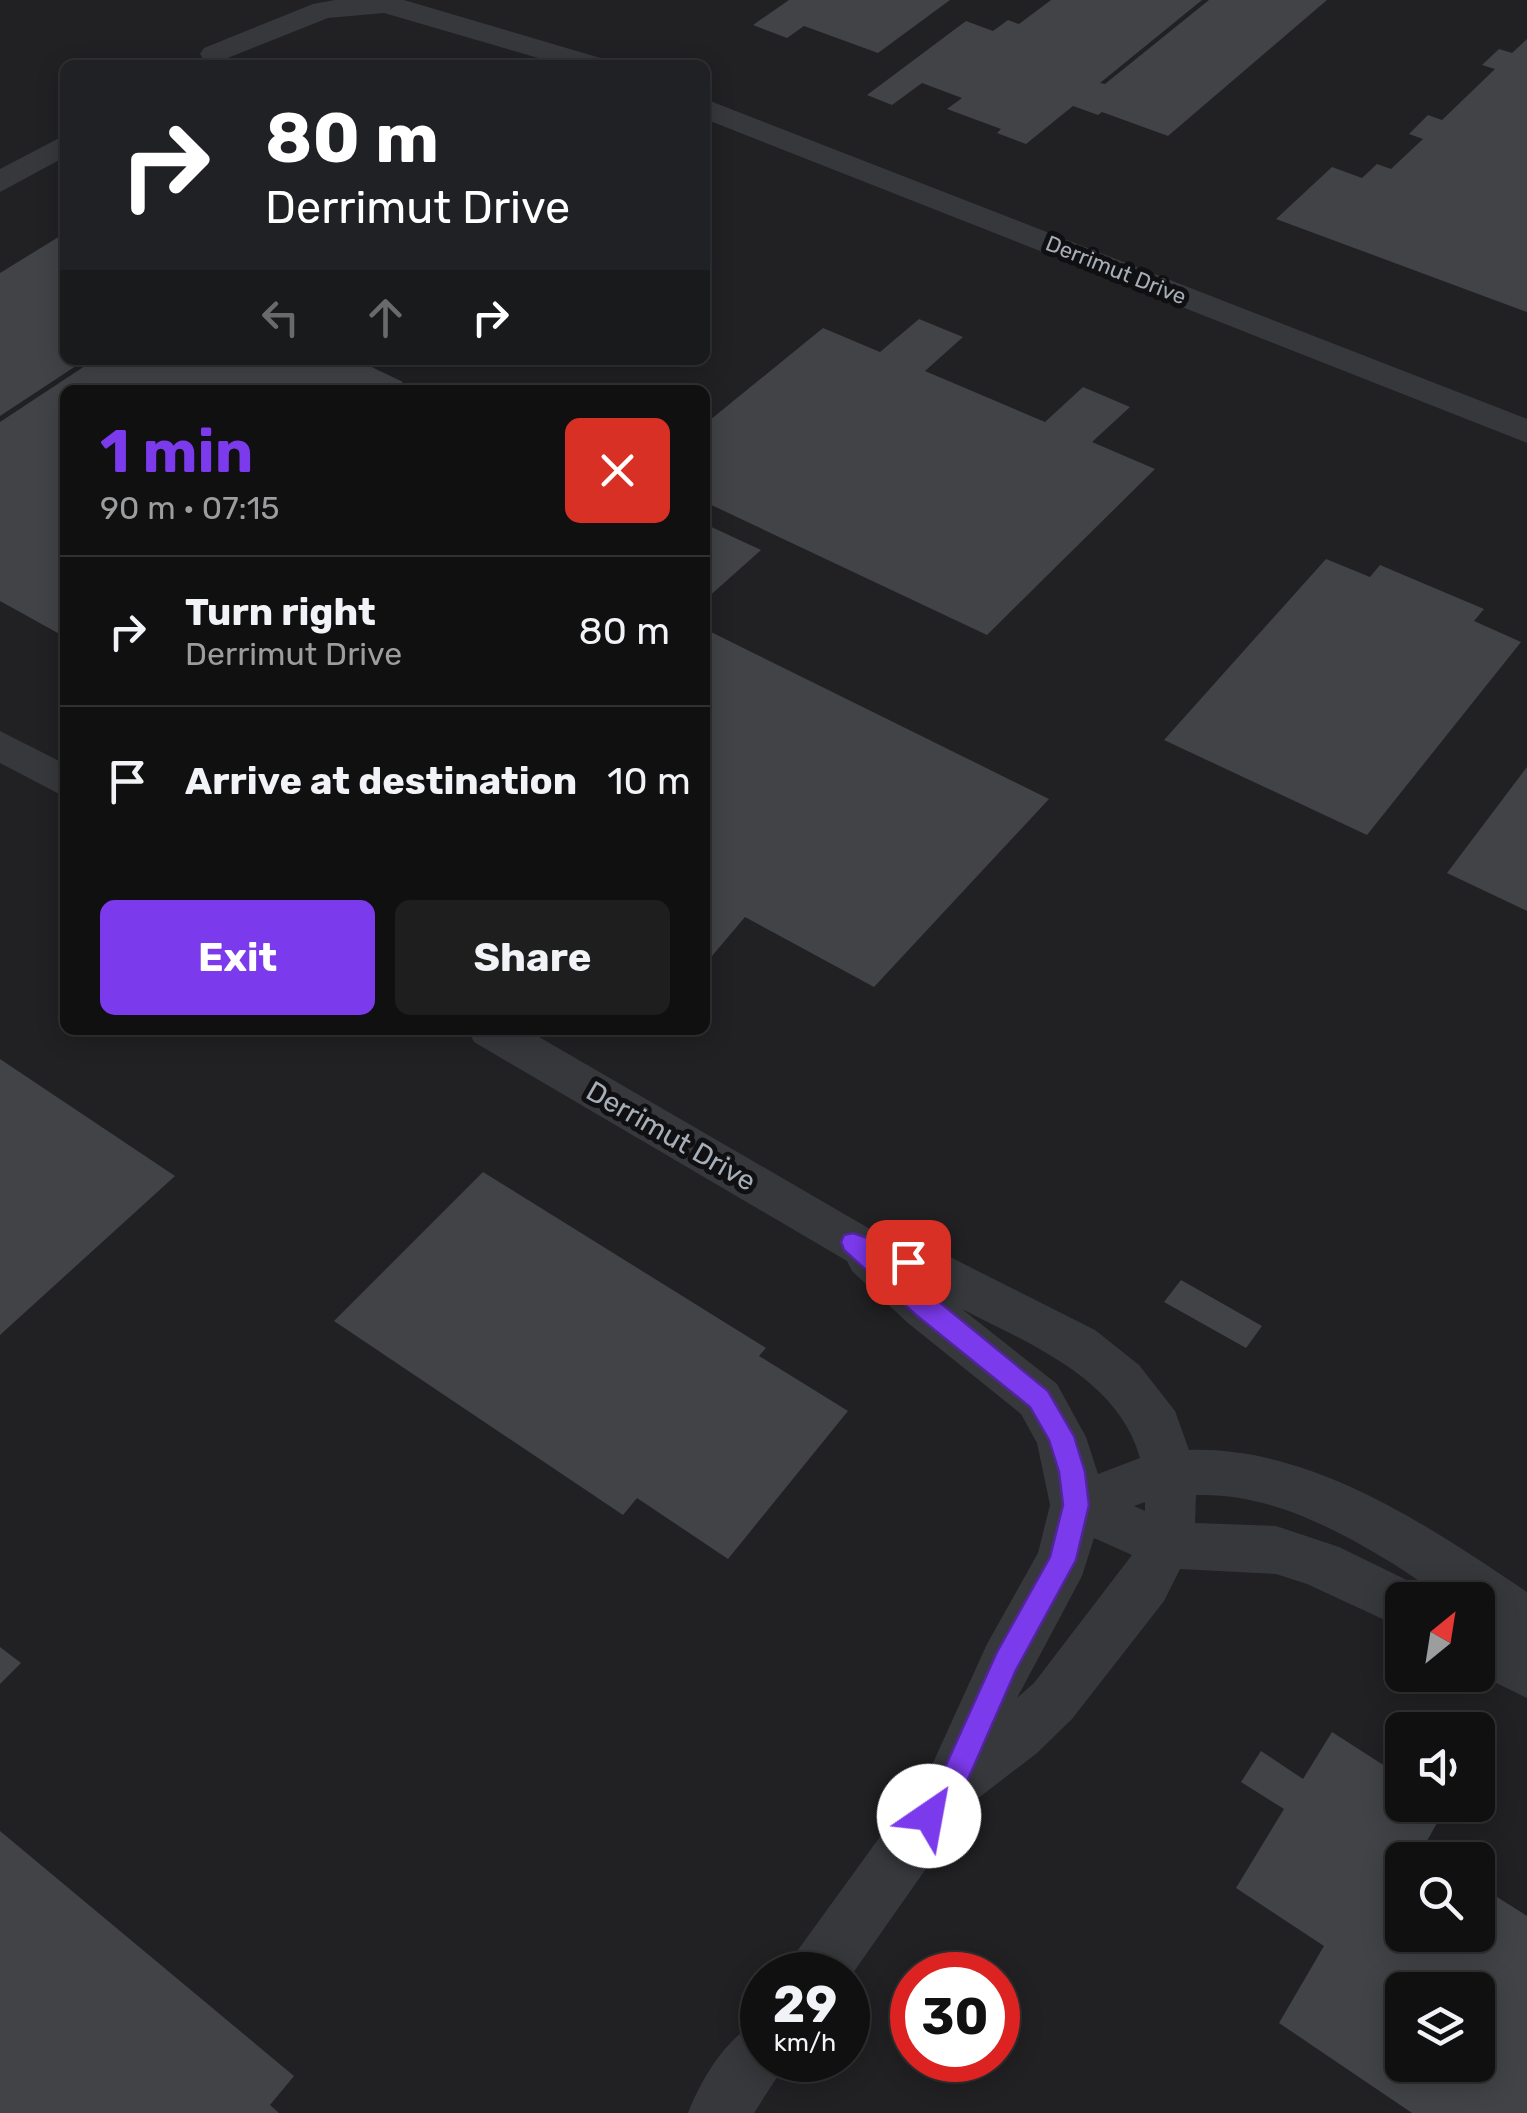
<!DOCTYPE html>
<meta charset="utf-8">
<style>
body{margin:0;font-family:Rubik,sans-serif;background:#1e1e1f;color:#f1f3f6;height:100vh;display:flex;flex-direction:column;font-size:38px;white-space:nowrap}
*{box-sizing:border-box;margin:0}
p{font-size:32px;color:#9c9d9f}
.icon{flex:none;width:55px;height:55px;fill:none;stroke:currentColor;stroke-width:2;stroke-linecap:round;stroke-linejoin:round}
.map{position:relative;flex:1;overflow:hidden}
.panel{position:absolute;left:60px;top:385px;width:650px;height:650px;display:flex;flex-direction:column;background:#101011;border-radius:15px;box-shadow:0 5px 25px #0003,0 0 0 2px #303031}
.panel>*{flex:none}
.banner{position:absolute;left:60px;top:60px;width:650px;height:305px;border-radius:15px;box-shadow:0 5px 25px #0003,0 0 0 2px #303031;background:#202124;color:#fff;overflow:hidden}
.needle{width:65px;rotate:30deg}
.tools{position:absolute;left:1385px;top:1582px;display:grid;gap:20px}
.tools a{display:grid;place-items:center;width:110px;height:110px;border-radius:15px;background:#101011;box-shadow:0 5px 25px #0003,0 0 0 2px #303031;font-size:50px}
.speed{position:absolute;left:740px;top:1952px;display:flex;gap:20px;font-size:50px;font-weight:700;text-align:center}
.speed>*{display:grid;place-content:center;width:130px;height:130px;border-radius:50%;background:#101011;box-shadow:0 5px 25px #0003,0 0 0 2px #303031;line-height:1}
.speed small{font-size:25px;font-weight:400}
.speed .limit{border:15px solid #d22;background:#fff;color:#111}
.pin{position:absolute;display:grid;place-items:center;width:85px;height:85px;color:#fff;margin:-42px;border-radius:20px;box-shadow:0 5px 15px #0006}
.me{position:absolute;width:110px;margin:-55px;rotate:33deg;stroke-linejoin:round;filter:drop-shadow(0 0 8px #0008)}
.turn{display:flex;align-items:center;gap:35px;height:210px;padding:0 40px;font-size:45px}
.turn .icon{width:130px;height:130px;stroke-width:2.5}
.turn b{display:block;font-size:70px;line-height:85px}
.lanes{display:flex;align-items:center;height:95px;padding:0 40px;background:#0003;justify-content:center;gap:50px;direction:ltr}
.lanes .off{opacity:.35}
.round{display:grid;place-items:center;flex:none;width:105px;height:105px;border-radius:15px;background:#1e1e1f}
.head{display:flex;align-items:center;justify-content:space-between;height:170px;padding:0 40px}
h1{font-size:60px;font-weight:700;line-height:75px;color:#7c3aed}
.button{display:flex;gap:20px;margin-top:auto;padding:20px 40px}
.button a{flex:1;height:115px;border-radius:15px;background:#7c3aed;color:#fff;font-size:40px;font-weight:700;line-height:115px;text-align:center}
.button a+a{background:#1e1e1f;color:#f1f3f6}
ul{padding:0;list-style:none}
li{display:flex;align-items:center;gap:30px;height:150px;padding:0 40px;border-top:2px solid #303031}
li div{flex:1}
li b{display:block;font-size:38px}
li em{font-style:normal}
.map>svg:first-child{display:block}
.built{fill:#212124;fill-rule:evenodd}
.building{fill:#414347;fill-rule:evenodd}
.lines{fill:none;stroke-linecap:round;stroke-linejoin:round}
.minor{fill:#36383c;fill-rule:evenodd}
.route{fill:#7c3aed;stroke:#51269a;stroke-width:2.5}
.labels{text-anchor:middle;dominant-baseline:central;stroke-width:10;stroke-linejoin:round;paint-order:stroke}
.far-street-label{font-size:22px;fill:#a6aeb8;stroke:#101012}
.street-label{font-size:28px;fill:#a6aeb8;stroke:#101012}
</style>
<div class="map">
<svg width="1527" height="2113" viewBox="0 0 1527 2113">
<rect width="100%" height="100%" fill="#151517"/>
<path class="built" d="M 0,0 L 1527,0 L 1527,2113 L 0,2113 ZM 65,65 L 705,65 L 705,360 L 65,360 ZM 65,390 L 705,390 L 705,1030 L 65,1030 ZM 1402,1600 L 1478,1600 L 1478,1675 L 1402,1675 ZM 1402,1730 L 1478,1730 L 1478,1805 L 1402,1805 ZM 1402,1860 L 1478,1860 L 1478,1935 L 1402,1935 ZM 762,1975 L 848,1975 L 848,2060 L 762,2060 ZM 912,1975 L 998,1975 L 998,2060 L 912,2060 ZM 1402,1990 L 1478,1990 L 1478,2065 L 1402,2065 Z"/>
<path class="building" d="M 789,0 L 950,0 L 878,53 L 804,26 L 787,38 L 753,25 Z
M 1051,0 L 1202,0 L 1100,83 L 1105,84 L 1209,0 L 1327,0 L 1168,136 L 1102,112 L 1098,115 L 1073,106 L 1026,144 L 997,133 L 1001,129 L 947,109 L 962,98 L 922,83 L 892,105 L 867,95 L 966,21 L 993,31 L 1008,20 L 1019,24 Z
M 1527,39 L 1527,312 L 1276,219 L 1332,167 L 1362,178 L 1377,164 L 1391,169 L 1423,139 L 1409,134 L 1428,115 L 1442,120 L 1495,69 L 1482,65 L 1499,49 L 1512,53 Z
M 65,233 L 65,360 L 85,360 L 0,416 L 0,273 Z
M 919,319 L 963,337 L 925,371 L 1045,422 L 1083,387 L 1130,407 L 1092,442 L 1155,469 L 987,635 L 705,502 L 705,424 L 823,328 L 880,352 Z
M 94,360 L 357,360 L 403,382 L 392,390 L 65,390 L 65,637 L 0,601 L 0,422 Z
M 705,524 L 761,550 L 705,600 Z
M 1326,559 L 1370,577 L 1380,565 L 1484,609 L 1474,621 L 1521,642 L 1367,835 L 1164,740 Z
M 705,629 L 1049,799 L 874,987 L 745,917 L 712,956 L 705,952 Z
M 1527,767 L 1527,911 L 1447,873 Z
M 0,1059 L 175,1176 L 0,1335 Z
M 483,1172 L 766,1348 L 759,1356 L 848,1411 L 728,1559 L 637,1498 L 623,1515 L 334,1321 Z
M 1181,1280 L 1262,1326 L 1246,1348 L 1164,1302 Z
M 0,1647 L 21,1663 L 0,1684 Z
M 1332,1732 L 1402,1777 L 1402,1805 L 1447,1805 L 1422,1850 L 1439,1860 L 1402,1860 L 1402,1935 L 1478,1935 L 1478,1885 L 1527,1916 L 1527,2113 L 1412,2113 L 1279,2023 L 1324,1946 L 1236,1888 L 1284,1809 L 1241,1782 L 1261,1751 L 1303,1779 ZM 1402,1990 L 1478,1990 L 1478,2065 L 1402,2065 Z
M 0,1831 L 294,2076 L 270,2105 L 279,2113 L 0,2113 Z"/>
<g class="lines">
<path class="minor" d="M 335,0 L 404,0 L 604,59 L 608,65 L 562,65 L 384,13 L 328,18 L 215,63 L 204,60 L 200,54 L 204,48 L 313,4 Z
M 705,99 L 1527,419 L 1527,443 L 705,119 Z
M 65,135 L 65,157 L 0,192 L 0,169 Z
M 0,731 L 65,764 L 65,797 L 0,763 Z
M 468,1030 L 527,1030 L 870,1229 L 952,1258 L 1095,1330 L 1139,1365 L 1175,1411 L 1189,1450 C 1312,1446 1429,1526 1527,1592 L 1527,1698 L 1478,1674 L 1478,1621 L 1486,1624 L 1478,1618 L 1478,1600 C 1439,1600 1419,1579 1387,1560 C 1329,1525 1265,1493 1196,1495 L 1195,1523 L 1276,1526 L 1339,1547 L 1421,1587 L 1427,1600 L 1402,1600 L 1402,1628 L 1307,1584 L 1276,1574 L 1180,1569 L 1164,1601 L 1072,1719 L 1037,1753 L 972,1803 L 848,1980 L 848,1975 L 787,1975 L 795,1954 L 932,1765 L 987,1644 L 1038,1553 L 1050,1505 L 1037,1443 L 1021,1414 L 908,1323 L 852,1271 L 847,1261 L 474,1042 ZM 962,1309 C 1029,1344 1118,1378 1140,1458 L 1098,1474 L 1086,1437 L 1057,1384 ZM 1145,1502 L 1145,1511 L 1134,1506 ZM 1094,1538 L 1132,1555 L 1034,1683 L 1017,1698 L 1082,1576 Z
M 762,2020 L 762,2060 L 788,2060 L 754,2113 L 688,2113 C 702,2078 727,2035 762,2020 Z"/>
</g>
<path class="route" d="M 853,1233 L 916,1255 L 920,1262 L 916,1269 L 908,1272 L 899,1269 L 1048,1391 L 1074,1436 L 1085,1472 L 1089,1505 L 1076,1560 L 1016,1670 L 962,1793 L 939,1825 L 929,1829 L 919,1825 L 915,1816 L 942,1774 L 997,1652 L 1050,1557 L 1063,1505 L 1059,1472 L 1049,1440 L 1030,1407 L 916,1315 L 844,1250 L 841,1242 L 844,1235 Z"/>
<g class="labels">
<g class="far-street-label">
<text transform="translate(1116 270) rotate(22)">Derrimut Drive</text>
</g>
<g class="street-label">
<text transform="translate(671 1136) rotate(30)">Derrimut Drive</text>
</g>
</g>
</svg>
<div class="tools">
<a><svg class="needle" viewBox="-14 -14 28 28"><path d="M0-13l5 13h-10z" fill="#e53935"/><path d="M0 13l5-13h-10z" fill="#9c9d9f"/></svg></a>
<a><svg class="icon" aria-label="sound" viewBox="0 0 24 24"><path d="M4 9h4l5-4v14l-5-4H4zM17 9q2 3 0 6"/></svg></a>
<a><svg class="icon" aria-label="search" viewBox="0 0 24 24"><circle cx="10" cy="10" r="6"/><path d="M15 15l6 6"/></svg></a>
<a><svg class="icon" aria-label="layers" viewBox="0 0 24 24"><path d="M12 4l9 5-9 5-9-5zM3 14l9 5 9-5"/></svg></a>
</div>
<div class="speed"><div>29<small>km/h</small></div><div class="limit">30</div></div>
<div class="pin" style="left:908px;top:1262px;background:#d93025"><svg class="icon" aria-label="arrive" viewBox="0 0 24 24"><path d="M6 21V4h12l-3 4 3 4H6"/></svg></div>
<svg class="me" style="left:929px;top:1816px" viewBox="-20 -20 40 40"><circle r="19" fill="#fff"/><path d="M0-13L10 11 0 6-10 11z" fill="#7c3aed"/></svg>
<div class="banner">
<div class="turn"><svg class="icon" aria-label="right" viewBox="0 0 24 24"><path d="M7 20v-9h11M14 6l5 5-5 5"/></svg><div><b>80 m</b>Derrimut Drive</div></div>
<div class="lanes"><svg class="icon off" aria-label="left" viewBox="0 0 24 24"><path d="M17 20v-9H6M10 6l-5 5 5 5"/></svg><svg class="icon off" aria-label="ahead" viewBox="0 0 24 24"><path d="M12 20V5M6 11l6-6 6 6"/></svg><svg class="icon" aria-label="right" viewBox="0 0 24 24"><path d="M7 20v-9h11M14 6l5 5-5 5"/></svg></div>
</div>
<section class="panel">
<div class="head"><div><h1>1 min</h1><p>90 m · 07:15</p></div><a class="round" style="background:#d93025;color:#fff"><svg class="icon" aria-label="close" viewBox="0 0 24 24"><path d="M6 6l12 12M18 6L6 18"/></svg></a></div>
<ul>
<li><svg class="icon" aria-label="right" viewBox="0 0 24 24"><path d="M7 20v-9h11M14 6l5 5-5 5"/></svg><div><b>Turn right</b><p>Derrimut Drive</p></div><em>80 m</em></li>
<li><svg class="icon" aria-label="arrive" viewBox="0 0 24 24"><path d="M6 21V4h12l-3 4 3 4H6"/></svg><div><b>Arrive at destination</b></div><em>10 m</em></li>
</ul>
<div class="button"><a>Exit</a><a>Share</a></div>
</section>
</div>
